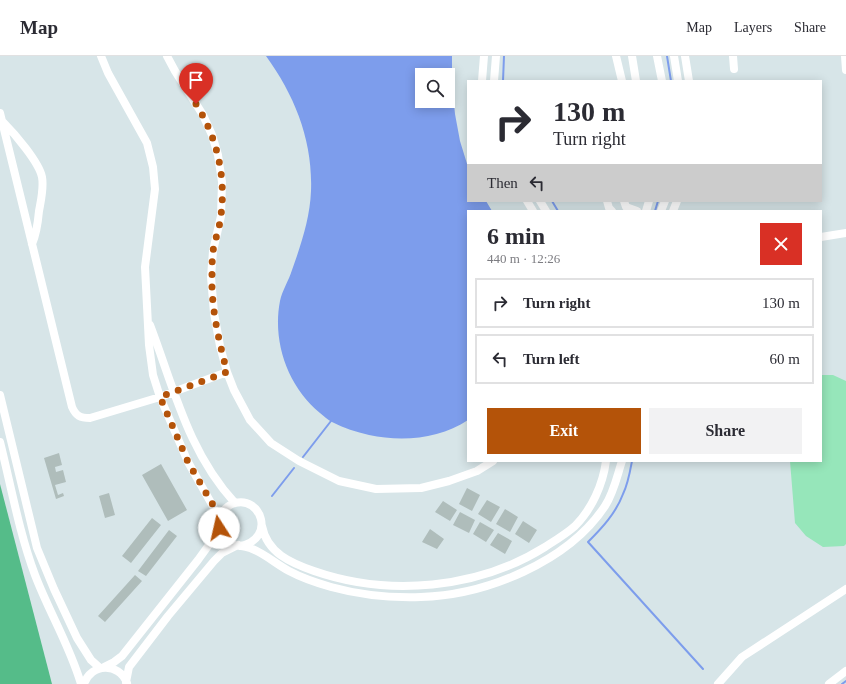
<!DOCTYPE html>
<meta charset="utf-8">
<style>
body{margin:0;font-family:Georgia,serif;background:#f2f2f3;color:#2b2b33;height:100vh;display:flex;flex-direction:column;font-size:15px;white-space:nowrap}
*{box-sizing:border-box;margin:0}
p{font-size:13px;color:#7c7c81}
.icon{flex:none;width:22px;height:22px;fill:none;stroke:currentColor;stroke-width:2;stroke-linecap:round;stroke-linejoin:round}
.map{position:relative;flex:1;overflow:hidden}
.side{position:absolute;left:467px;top:154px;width:355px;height:252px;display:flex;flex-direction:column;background:#fff;border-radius:0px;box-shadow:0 2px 10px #0003}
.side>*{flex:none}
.guide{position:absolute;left:467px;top:24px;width:355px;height:122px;border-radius:0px;box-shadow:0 2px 10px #0003;background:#fff;color:#2b2b33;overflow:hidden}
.tools{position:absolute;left:415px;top:12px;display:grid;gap:8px}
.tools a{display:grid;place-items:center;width:40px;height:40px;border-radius:0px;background:#fff;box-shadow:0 2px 10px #0003;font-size:20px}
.pin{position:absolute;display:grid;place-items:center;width:34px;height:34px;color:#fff;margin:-41px -17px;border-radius:50% 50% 50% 0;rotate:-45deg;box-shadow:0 0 4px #0007}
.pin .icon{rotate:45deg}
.me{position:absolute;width:44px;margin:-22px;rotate:350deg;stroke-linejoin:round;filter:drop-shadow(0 0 3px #0008)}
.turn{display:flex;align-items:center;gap:14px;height:84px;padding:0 20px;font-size:18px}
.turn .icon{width:52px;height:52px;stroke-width:2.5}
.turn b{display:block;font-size:28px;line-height:34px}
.then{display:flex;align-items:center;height:38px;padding:0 20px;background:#0003;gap:8px;font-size:15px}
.round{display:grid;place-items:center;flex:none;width:42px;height:42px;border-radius:0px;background:#f2f2f3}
.summary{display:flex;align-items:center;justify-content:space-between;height:68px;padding:0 20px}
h1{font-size:24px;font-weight:600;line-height:30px}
.button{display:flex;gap:8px;margin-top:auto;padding:8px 20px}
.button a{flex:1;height:46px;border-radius:0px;background:#b45309;color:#fff;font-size:16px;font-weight:600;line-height:46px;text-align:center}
.button a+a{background:#f2f2f3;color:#2b2b33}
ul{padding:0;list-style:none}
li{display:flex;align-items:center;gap:12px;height:50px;margin:0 8px 6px;padding:0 12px;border:2px solid #e1e1e2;border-radius:0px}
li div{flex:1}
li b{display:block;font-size:15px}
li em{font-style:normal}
header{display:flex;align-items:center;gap:24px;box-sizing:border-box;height:56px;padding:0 20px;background:#fff;border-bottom:1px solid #e1e1e2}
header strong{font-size:19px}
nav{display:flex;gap:22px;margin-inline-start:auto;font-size:14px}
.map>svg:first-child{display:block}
.green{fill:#96e6ba}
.forest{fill:#55bc89}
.water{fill:#7d9dec;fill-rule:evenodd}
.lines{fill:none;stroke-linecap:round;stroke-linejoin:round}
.stream{stroke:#7d9dec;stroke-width:2}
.building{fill:#afbdbb}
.minor{stroke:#fff;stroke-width:8}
.route{stroke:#b45309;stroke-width:7;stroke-dasharray:0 12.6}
</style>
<header>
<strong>Map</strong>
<nav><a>Map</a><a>Layers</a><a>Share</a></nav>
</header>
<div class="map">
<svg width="846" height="628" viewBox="0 0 846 628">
<rect width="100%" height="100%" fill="#d7e5e8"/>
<path class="green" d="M 821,319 L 833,319 L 846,325 L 846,488 L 844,490 L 823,491 L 806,480 L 795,467 L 790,405 L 821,405 Z"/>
<path class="forest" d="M 0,428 L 52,628 L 0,628 Z"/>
<path class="water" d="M 266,0 L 452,0 L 452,27 L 455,58 L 460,85 L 468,111 L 468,145 L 486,145 L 492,155 L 468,155 L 468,364 C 440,383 402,386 369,379 C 356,376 344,372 332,366 C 328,364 324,360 320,357 C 288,331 272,286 280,245 C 282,235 289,224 292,214 C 301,189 310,162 311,135 C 313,85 295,40 266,0 ZM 422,19 L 448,19 L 448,45 L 422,45 Z"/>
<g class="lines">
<path class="stream" d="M 667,0 L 671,25
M 503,25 L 504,0
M 552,145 L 558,155
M 655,155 L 658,145
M 303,401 L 331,365
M 632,405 C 630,416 628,428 623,438 C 616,457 602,472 588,486 L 703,613
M 272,440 L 294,412
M 842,628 L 846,625"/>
</g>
<path class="building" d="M 59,397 L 62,409 L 55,411 L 56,416 L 63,414 L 66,426 L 55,429 L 58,439 L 63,437 L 64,440 L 56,443 L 44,402 Z
M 161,408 L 187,454 L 168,465 L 142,419 Z
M 467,432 L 480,439 L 472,455 L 459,448 Z
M 109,437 L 115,459 L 105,462 L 99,440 Z
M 487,444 L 500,451 L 491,466 L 478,458 Z
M 443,445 L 457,454 L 450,465 L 435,456 Z
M 505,453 L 518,461 L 510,476 L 496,468 Z
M 460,456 L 475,464 L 469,477 L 453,469 Z
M 152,462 L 161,469 L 131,507 L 122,500 Z
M 523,465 L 537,474 L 529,487 L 515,478 Z
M 480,466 L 494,474 L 486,486 L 473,478 Z
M 430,473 L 444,483 L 437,493 L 422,486 Z
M 169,474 L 177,480 L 146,520 L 138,515 Z
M 498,477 L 512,485 L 505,498 L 490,489 Z
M 135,519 L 142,525 L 105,566 L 98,560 Z"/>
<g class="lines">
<path class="minor" d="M 101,0 L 108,17 L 147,87 L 153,111 L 155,133 L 145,211 L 149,289 L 153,319 L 160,341 L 188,406 L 219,461
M 167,0 L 175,15 L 203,59 L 212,79 L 218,99 L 222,126 L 221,160 L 213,195 L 211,221 L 214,257 L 220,290 L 227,316 L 234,334 L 250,364 L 271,387 L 299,405 L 339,425 L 376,433 L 421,432 L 449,425 L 477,415 L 493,405
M 616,0 L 622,25
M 632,0 L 636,25
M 657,0 L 662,25
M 674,0 L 678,25
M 685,0 L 689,25
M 733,0 L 734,13
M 845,0 L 846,14
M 482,25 L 484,0
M 494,25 L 496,0
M 0,57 L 72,351 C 76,360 80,362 90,362 L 160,341 L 227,316
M 3,66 C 14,77 39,106 42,121 C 44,132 41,144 39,155 C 38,166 37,177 32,188
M 527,145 L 533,155
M 540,145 L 546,155
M 607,145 L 609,152 L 612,155
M 624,145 L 626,151 L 637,155
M 646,155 L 649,145
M 661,155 L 665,145
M 673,155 L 677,145
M 821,181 L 846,177
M 150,269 C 174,332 188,396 235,447
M 0,339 L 37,492 L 54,533 L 77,582 L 91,604 L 100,612
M 0,386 C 11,430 19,476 35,519 C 49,556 70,590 81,628
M 262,470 C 267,497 291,507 314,515 C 389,541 478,533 545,491 C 556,484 566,478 575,470 C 592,453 603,428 606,405
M 241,490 C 276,482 261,440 235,447 C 214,453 213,484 235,489 C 240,490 245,490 250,492 C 264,497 276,508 289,515 C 302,522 317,527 331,531 C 360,539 391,542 421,541 C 486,539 568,506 605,450 C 614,436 617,420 622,405
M 104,611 L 114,606 L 122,600 L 198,504 L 211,486 L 219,473
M 126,626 L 129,611 L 168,560 L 214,505 L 222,497 L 238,489
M 84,628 C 91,607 119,606 127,627
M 718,628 L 742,601 L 846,533
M 829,628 L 846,615"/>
</g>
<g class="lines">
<path class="route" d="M 196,48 C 217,81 226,120 221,159 C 220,171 215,183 213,195 C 212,203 212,212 212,220 C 211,252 219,285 227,316 L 160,341 L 188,406 L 220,461 L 219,472"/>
</g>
</svg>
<div class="tools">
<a><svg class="icon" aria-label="search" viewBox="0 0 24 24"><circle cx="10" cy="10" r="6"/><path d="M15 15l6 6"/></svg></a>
</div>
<div class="pin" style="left:196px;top:48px;background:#d93025"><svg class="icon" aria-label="arrive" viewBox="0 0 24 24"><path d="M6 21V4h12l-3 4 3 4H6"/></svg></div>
<svg class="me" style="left:219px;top:472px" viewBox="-20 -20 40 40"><circle r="19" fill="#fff"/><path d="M0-13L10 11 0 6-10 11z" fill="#b45309"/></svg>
<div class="guide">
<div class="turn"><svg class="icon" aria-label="right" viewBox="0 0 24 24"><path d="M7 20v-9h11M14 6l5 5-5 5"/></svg><div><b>130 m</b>Turn right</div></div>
<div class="then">Then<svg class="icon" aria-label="left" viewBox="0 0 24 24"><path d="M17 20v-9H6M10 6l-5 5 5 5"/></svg></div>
</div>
<section class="side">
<div class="summary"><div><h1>6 min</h1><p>440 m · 12:26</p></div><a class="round" style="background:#d93025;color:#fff"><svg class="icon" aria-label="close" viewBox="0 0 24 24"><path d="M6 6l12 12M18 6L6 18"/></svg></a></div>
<ul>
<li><svg class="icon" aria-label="right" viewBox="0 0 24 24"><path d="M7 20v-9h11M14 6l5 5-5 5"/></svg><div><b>Turn right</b></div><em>130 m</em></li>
<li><svg class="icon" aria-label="left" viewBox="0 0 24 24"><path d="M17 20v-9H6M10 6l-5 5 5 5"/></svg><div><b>Turn left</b></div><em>60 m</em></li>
</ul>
<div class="button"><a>Exit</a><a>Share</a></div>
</section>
</div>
